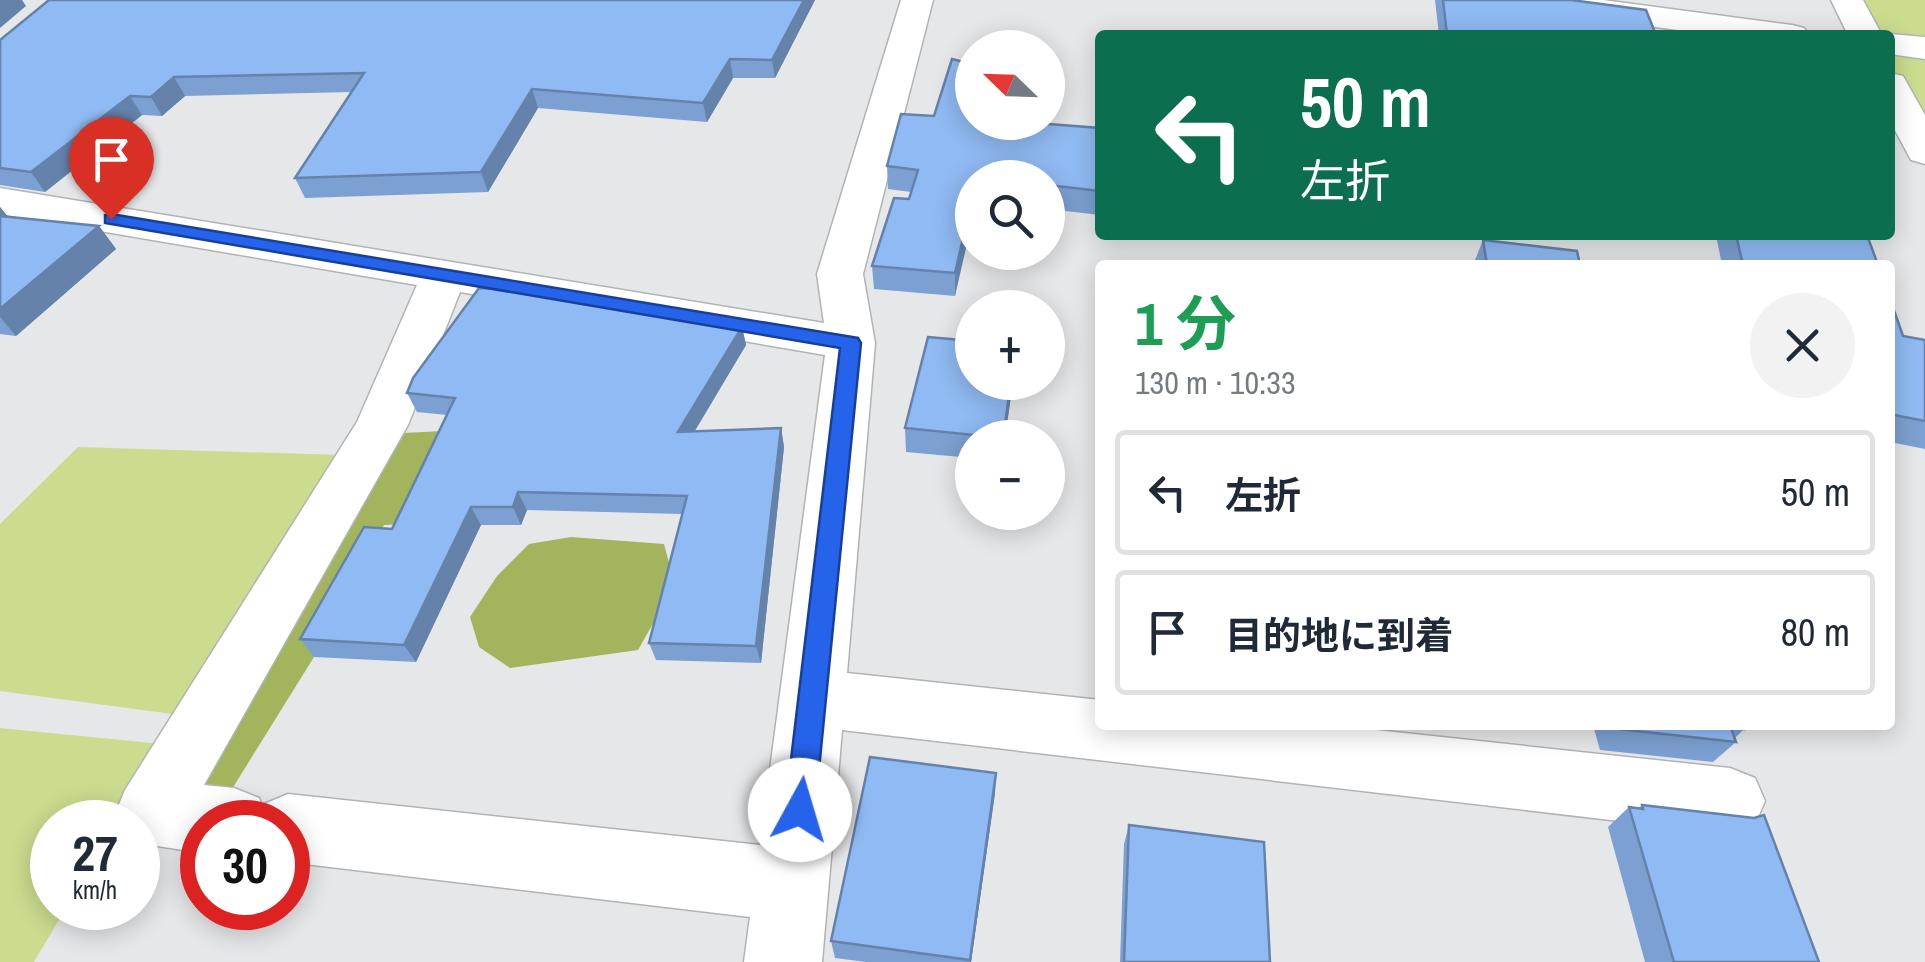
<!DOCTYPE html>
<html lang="ja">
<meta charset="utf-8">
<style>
body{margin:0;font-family:"Archivo Narrow","Noto Sans JP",sans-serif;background:#f2f2f3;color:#1f2937;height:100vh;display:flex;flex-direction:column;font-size:38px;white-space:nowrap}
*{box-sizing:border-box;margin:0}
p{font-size:32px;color:#747a83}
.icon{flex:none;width:55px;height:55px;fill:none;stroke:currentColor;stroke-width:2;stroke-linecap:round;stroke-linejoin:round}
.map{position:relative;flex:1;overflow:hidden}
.panel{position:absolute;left:1095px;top:260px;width:800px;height:470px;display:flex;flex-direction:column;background:#fff;border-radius:10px;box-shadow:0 5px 25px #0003}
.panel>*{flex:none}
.hud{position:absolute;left:1095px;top:30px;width:800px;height:210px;border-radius:10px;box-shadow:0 5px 25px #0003;background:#0b6e4f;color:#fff;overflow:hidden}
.needle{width:65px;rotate:293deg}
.tools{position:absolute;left:955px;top:30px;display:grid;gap:20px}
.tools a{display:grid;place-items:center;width:110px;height:110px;border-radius:50%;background:#fff;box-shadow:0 5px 25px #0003;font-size:50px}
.speed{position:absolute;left:30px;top:800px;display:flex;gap:20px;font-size:50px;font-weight:700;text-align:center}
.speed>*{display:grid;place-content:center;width:130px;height:130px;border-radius:50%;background:#fff;box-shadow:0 5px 25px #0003;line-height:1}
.speed small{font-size:25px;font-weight:400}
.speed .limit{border:15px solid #d22;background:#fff;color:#111}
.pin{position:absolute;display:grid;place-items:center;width:85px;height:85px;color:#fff;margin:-102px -42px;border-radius:50% 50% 50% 0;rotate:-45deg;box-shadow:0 0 10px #0007}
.pin .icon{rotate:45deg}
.me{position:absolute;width:110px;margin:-55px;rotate:6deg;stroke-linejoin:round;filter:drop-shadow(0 0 8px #0008)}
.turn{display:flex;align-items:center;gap:35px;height:210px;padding:0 40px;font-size:45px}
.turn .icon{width:130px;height:130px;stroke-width:2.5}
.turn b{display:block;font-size:70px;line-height:85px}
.round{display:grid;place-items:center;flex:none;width:105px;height:105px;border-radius:52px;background:#f2f2f3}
.overview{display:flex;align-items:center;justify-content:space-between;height:170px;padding:0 40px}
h1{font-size:60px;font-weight:700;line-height:75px;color:#1e9e55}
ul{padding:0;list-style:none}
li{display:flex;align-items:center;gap:30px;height:125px;margin:0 20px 15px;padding:0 20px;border:5px solid #e0e1e3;border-radius:10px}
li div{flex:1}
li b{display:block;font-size:38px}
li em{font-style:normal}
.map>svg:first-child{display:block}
.green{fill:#cbdc8e}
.forest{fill:#a3b55c}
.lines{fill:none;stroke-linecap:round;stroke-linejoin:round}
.street-casing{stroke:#b1b3b4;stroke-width:3}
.street{fill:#fff;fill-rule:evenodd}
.wall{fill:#7ca0d1}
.shaded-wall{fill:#6582aa}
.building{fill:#90baf3;stroke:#6582aa;stroke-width:2.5}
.route{fill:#2563eb;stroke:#184099;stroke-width:2.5}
</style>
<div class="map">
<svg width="1925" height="962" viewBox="0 0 1925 962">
<rect width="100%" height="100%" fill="#e6e7e9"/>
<path class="green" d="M 1860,0 L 1925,0 L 1925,152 L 1890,84 L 1890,35 L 1871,35 Z
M 78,447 L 342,455 L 180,715 L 0,691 L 0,524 Z
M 0,728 L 162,744 L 116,822 L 52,822 L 52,908 L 66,908 L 34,962 L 0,962 Z"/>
<path class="forest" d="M 462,430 L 414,524 L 384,525 L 314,657 L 232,789 L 150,814 L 403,433 Z
M 571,537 L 664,544 L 675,585 L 638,650 L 510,668 L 479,647 L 470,617 L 497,576 L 529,544 Z"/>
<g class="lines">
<defs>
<path id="street" d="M 901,0 L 933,0 L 863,274 L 875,343 L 847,673 L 1100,700 L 1100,725 L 1329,725 L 1730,768 L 1755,778 L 1765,801 L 1755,824 L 1730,834 L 842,730 L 822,962 L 744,962 L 750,917 L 288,862 L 288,822 L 202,822 L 202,853 L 138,843 L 138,822 L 119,822 L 115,814 L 125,790 L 357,422 L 417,285 L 0,214 L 0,188 L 824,323 L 817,274 ZM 460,292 L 825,355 L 760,845 L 288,794 L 262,805 L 259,798 L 234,788 L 204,785 L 408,425 Z
M 1512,0 L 1603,0 L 1792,25 L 1804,28 L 1809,35 L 1715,35 L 1528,10 L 1516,7 Z
M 1831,0 L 1863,0 L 1882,35 L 1848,35 Z
M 1890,34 L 1925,37 L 1925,59 L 1890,54 L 1890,35 L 1884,35 Z
M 1890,73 L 1903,76 L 1925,115 L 1925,164 L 1911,160 L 1890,121 Z"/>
</defs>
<use href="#street" class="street-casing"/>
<use href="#street" class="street"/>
</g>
<path class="wall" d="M 49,0 L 815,0 L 775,78 L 733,78 L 707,122 L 538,108 L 488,192 L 305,198 L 295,178 L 352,92 L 185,96 L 162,116 L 142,115 L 45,192 L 0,185 L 0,40 Z
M 1435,0 L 1571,0 L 1656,35 L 1439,35 Z
M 972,122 L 1100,128 L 1100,215 L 1048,209 L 1048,178 L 972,178 L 955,296 L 874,289 L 872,266 L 909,199 L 911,192 L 888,189 L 887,166 Z
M 0,207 L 8,217 L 99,226 L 116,249 L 16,336 L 0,334 Z
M 1716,235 L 1867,235 L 1878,265 L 1722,265 Z
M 1483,240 L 1580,265 L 1473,265 Z
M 1890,299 L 1903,336 L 1925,340 L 1925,449 L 1890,442 Z
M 574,302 L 742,327 L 746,345 L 695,431 L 781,428 L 784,447 L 761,663 L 656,660 L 649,643 L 682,514 L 527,510 L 521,525 L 481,525 L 416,662 L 314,657 L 300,639 L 392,529 L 447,415 L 417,412 L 407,393 Z
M 1013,382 L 1005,438 L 972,438 L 972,458 L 906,452 L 905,428 Z
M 1593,725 L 1743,725 L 1744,729 L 1735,738 L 1736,742 L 1713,762 L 1600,750 Z
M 995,793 L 971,962 L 866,962 L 835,958 L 831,941 Z
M 1642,805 L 1819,962 L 1645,962 L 1608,827 L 1629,807 L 1639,808 Z
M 1129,825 L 1270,962 L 1120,962 L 1124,844 Z"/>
<path class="shaded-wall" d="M 0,0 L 22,0 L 26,6 L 0,28 Z
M 804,0 L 815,0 L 775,78 L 772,60 Z
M 730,59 L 733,78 L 707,122 L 703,103 Z
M 174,77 L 185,96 L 162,116 L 151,97 Z
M 532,89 L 538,108 L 488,192 L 481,172 Z
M 130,96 L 142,115 L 45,192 L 31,172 Z
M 972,199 L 972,222 L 955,296 L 955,273 Z
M 0,207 L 10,219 L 0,227 Z
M 99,226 L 116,249 L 16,336 L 0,317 L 0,309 Z
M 742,327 L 746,345 L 683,450 L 678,432 Z
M 1011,382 L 1013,382 L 1005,438 L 1003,438 Z
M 781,428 L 784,447 L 761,663 L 756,646 Z
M 518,492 L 527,510 L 521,525 L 513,507 Z
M 471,507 L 481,525 L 416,662 L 404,645 Z
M 996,773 L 995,793 L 971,962 L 970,962 Z"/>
<path class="building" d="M 49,0 L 804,0 L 772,60 L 730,59 L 703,103 L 532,89 L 481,172 L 295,178 L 364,73 L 174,77 L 151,97 L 130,96 L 31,172 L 0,168 L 0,40 Z
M 1443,0 L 1571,0 L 1646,10 L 1656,35 L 1447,35 Z
M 952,59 L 972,64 L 972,122 L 1022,122 L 1100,128 L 1100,191 L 1048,185 L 1048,178 L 972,178 L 972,199 L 955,273 L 872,266 L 894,198 L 909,199 L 918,170 L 887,166 L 901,114 L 934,116 Z
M 0,216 L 99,226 L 0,309 Z
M 1736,235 L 1867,235 L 1878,265 L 1743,265 Z
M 1483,240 L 1577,251 L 1580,265 L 1487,265 Z
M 479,288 L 534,291 L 572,298 L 570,301 L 742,327 L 678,432 L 781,428 L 756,646 L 649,643 L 687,496 L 518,492 L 513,507 L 471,507 L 404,645 L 300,639 L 364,527 L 392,529 L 455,398 L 407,393 L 413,378 Z
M 1890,299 L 1903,336 L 1925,340 L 1925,421 L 1894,415 L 1890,405 Z
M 928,337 L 972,341 L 972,382 L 1011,382 L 1003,438 L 905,428 Z
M 1618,725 L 1743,725 L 1744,729 L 1731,728 L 1736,742 L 1619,729 Z
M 870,757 L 996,773 L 970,960 L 831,941 Z
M 1642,805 L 1754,818 L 1764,815 L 1819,962 L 1674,962 L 1629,807 L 1643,809 Z
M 1129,825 L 1264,842 L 1270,962 L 1124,962 Z"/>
<path class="route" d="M 111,214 L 858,338 L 861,343 L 815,810 L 810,820 L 800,824 L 790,820 L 785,810 L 840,348 L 105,223 L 105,215 Z"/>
</svg>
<div class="tools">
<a><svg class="needle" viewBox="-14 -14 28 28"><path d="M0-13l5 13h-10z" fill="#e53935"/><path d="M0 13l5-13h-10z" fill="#747a83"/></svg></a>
<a><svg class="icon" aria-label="search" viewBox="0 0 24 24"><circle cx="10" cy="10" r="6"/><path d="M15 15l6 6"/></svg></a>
<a>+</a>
<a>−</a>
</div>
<div class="speed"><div>27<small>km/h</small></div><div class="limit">30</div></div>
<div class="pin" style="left:111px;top:219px;background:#d93025"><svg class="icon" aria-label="arrive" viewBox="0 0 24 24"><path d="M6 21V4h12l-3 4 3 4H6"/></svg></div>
<svg class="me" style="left:800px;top:810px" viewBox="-20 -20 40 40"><circle r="19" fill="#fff"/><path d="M0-13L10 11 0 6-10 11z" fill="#2563eb"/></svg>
<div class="hud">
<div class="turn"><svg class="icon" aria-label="left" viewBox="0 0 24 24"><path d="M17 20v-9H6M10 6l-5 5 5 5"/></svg><div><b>50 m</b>左折</div></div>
</div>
<section class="panel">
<div class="overview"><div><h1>1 分</h1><p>130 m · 10:33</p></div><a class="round"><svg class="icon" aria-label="close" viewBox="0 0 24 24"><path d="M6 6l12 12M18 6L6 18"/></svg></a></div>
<ul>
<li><svg class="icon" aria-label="left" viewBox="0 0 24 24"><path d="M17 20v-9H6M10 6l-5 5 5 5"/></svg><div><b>左折</b></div><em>50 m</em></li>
<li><svg class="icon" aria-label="arrive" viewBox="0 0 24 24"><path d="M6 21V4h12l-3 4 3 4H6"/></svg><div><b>目的地に到着</b></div><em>80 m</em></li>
</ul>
</section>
</div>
